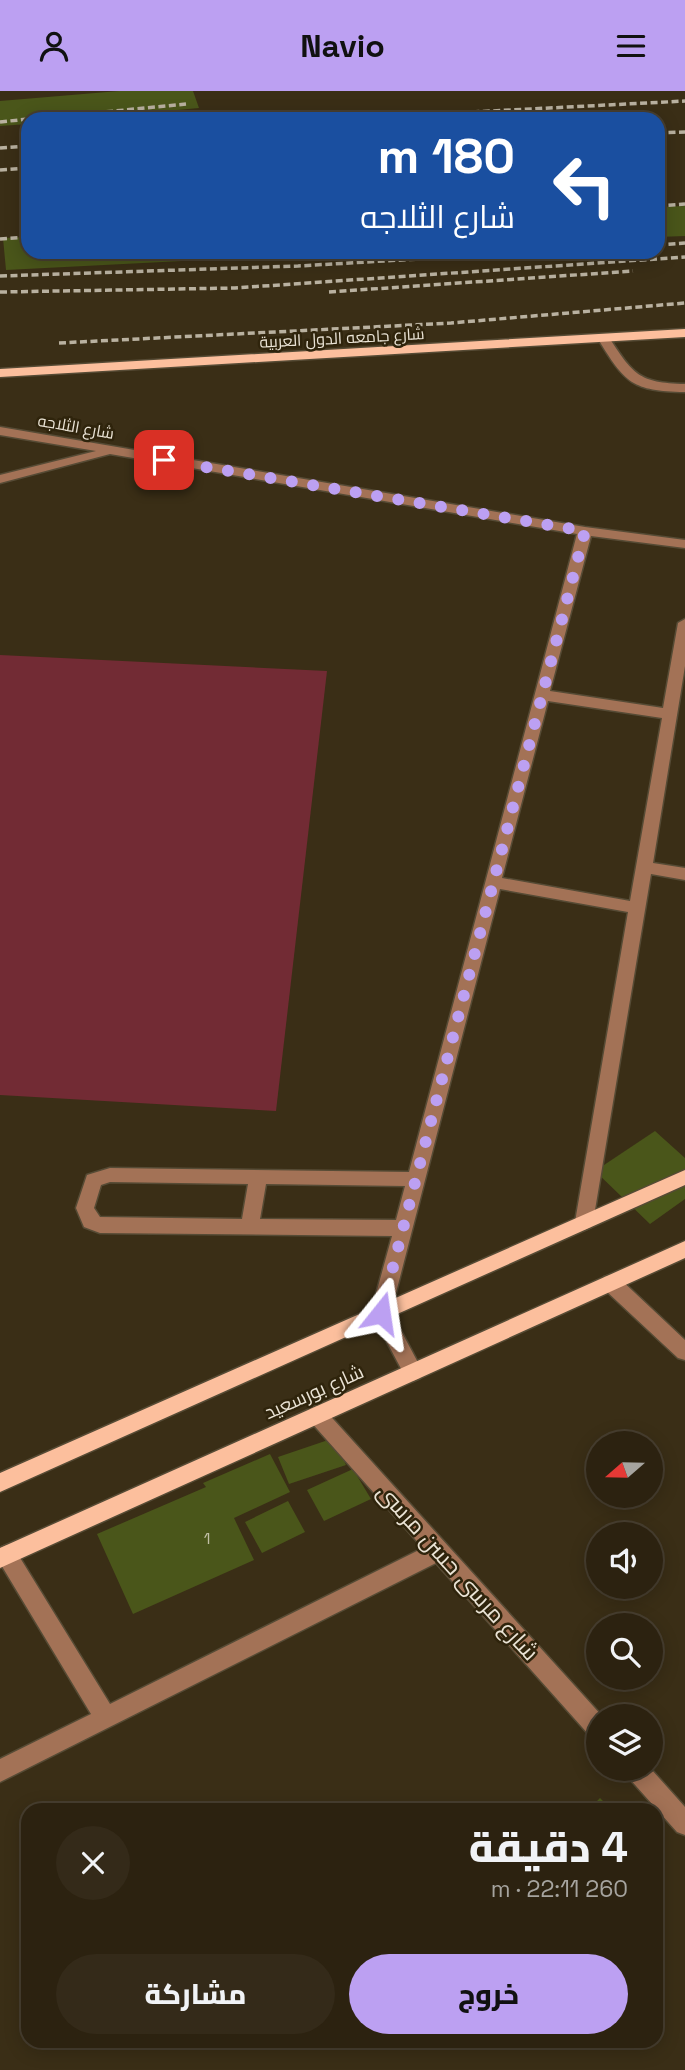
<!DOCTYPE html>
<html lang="ar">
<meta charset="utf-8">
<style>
body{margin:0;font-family:"Space Grotesk",Cairo,sans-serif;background:#342a19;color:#f1f3f6;direction:rtl;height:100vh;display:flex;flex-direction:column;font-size:26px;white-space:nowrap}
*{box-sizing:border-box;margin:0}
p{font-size:23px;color:#a6a49f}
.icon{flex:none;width:38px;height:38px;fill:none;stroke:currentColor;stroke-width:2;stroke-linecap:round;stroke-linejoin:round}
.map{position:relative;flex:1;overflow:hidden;direction:ltr}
.side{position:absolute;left:21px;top:1712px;width:642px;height:245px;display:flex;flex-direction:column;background:#2c2210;border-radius:21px;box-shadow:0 4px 18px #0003,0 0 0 2px #483f30;direction:rtl}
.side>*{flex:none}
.banner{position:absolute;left:21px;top:21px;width:644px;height:147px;border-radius:21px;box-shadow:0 4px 18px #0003,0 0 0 2px #483f30;direction:rtl;background:#1a4fa0;color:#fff;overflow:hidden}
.needle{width:46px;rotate:250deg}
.tools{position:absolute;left:586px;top:1340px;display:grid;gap:14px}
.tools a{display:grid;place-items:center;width:77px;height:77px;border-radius:50%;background:#2c2210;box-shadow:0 4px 18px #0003,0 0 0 2px #483f30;font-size:35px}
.pin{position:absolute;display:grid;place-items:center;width:60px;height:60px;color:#fff;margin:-30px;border-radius:14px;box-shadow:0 4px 10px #0006}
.me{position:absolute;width:77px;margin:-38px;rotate:15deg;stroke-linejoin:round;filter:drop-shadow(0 0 5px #0008)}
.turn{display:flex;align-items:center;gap:24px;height:147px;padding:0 35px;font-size:32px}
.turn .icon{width:91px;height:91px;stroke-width:2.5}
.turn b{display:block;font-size:49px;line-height:60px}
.round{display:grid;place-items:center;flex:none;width:74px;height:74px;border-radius:37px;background:#342a19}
.headline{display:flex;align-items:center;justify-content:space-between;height:119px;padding:0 35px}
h1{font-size:42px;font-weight:800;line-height:52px}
.action{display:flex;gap:14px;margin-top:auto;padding:14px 35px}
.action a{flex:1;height:80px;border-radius:42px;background:#bca0f2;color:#111;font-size:28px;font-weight:800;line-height:80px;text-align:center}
.action a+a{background:#342a19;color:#f1f3f6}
header{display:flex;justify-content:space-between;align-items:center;height:91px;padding:0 35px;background:#bca0f2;color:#111;font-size:32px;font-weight:800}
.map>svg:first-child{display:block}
.green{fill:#722b34}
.building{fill:#4a561a}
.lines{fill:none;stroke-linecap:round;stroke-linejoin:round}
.minor-casing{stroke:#564b35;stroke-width:3}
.major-casing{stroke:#564b35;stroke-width:3}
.minor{fill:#a37256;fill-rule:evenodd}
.major{fill:#fcbf9d;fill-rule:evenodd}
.rail{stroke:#b9b1a0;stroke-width:3.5;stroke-dasharray:7 3.5;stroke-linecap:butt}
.route{stroke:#bca0f2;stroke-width:12;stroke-dasharray:0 21.6}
.labels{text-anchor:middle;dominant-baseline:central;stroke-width:5;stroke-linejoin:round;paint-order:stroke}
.far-street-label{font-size:16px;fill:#eae3d5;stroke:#2f240c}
.number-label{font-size:16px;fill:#c2c0a6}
.street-label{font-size:19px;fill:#eae3d5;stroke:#2f240c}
.near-street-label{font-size:23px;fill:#eae3d5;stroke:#2f240c}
</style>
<header><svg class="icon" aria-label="menu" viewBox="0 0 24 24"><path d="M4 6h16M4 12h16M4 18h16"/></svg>Navio<svg class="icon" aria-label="person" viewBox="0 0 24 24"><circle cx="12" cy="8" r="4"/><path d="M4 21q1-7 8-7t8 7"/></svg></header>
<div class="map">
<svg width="685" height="1979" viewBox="0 0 685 1979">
<rect width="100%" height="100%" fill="#3a2e16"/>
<path class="green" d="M 0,564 L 327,580 L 276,1020 L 0,1004 Z"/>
<path class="building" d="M 119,0 L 193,0 L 199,17 L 80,28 L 28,28 L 28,33 L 0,35 L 0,10 Z
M 685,115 L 685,145 L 658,146 L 658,116 Z
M 28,146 L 28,161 L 320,161 L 320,163 L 6,179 L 3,147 Z
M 655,1040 L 685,1067 L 685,1108 L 650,1133 L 595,1080 Z
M 334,1347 L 346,1374 L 289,1393 L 278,1366 Z
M 270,1363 L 290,1401 L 234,1427 L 254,1469 L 133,1523 L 97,1443 L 206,1396 L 203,1392 Z
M 353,1378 L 371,1408 L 324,1430 L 307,1399 Z
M 288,1410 L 305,1441 L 262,1462 L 245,1431 Z
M 600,1707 L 611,1718 L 589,1718 Z"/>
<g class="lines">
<defs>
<path id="minor" d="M 604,244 L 608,245 C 633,283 638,292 685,293 L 685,301 C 632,300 625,292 598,248 Z
M 0,336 L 585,436 L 685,449 L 685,457 L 591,445 L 550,600 L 663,617 L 678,532 L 685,528 L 685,575 L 653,772 L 685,777 L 685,789 L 651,783 L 593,1131 L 591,1136 L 584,1139 L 577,1136 L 575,1131 L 628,821 L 500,798 L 391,1221 L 423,1281 L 420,1287 L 413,1290 L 406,1287 L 371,1221 L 392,1145 L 100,1142 L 84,1136 L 76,1117 L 87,1084 L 110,1077 L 409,1081 L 577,443 L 110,363 L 0,392 L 0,384 L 96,360 L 0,344 ZM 548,610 L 662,627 L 630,810 L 502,787 ZM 110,1091 L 248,1093 L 242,1128 L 100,1126 L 94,1117 L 101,1094 ZM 266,1093 L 405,1095 L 396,1129 L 260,1128 Z
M 611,1184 L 618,1186 L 685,1249 L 685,1269 L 678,1267 L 604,1198 L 602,1192 L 604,1186 Z
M 317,1315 L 324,1318 L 603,1626 L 598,1626 L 598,1648 L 590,1645 L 436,1472 L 0,1691 L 0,1668 L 91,1623 L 0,1472 L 0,1457 L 7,1454 L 14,1457 L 110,1613 L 423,1457 L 310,1330 L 307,1324 L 310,1318 Z
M 625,1678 L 651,1678 L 685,1716 L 685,1744 L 677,1741 L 628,1686 Z"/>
<path id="major" d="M 685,238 L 685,246 L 0,286 L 0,278 Z
M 685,1079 L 685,1094 L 0,1401 L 0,1382 Z
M 685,1150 L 685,1167 L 0,1477 L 0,1457 Z"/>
</defs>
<use href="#minor" class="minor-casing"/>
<use href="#major" class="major-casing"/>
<use href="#minor" class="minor"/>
<use href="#major" class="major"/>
<path class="rail" d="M 33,28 L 186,13
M 336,28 L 685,10
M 0,31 L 28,28
M 658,42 L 685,41
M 0,57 L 28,55
M 0,79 L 28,77
M 658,115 L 685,113
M 0,148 L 28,146
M 658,154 L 685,152
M 0,185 L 298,175 L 539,161
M 0,201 L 235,197 L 685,166
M 329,201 L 633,180
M 59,252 L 451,232 L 685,212"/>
</g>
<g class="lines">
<path class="route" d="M 164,369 L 585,440 L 381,1222"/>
</g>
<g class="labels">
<g class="far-street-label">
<text transform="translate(342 247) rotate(-3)">شارع جامعه الدول العربية</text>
<text transform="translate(76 336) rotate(10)">شارع الثلاجه</text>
</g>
<g class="number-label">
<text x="207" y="1447">1</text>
</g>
<g class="street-label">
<text transform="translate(314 1301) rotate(-24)">شارع بورسعيد</text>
</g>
<g class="near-street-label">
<text transform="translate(458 1481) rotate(48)">شارع مرسى حسن مرسى</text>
</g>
</g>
</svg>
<div class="tools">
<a><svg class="needle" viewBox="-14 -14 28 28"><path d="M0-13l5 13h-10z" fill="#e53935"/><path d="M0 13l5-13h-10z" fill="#a6a49f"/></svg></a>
<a><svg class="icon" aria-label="sound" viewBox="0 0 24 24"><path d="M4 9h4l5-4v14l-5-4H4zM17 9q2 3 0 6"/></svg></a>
<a><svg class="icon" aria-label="search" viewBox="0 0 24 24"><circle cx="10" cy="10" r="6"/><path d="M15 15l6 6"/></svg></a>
<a><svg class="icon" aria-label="layers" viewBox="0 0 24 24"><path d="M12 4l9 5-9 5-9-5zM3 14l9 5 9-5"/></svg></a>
</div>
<div class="pin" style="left:164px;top:369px;background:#d93025"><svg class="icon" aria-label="arrive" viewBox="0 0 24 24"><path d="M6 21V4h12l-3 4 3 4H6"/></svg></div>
<svg class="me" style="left:381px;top:1222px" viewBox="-20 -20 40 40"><path d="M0-17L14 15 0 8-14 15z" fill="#bca0f2" stroke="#fff" stroke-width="4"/></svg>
<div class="banner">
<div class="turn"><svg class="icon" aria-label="left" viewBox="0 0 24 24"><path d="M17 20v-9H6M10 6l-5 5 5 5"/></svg><div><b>180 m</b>شارع الثلاجه</div></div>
</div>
<section class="side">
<div class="headline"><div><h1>4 دقيقة</h1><p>260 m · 22:11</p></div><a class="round"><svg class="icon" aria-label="close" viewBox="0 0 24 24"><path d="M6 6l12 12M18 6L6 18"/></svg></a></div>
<div class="action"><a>خروج</a><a>مشاركة</a></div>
</section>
</div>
